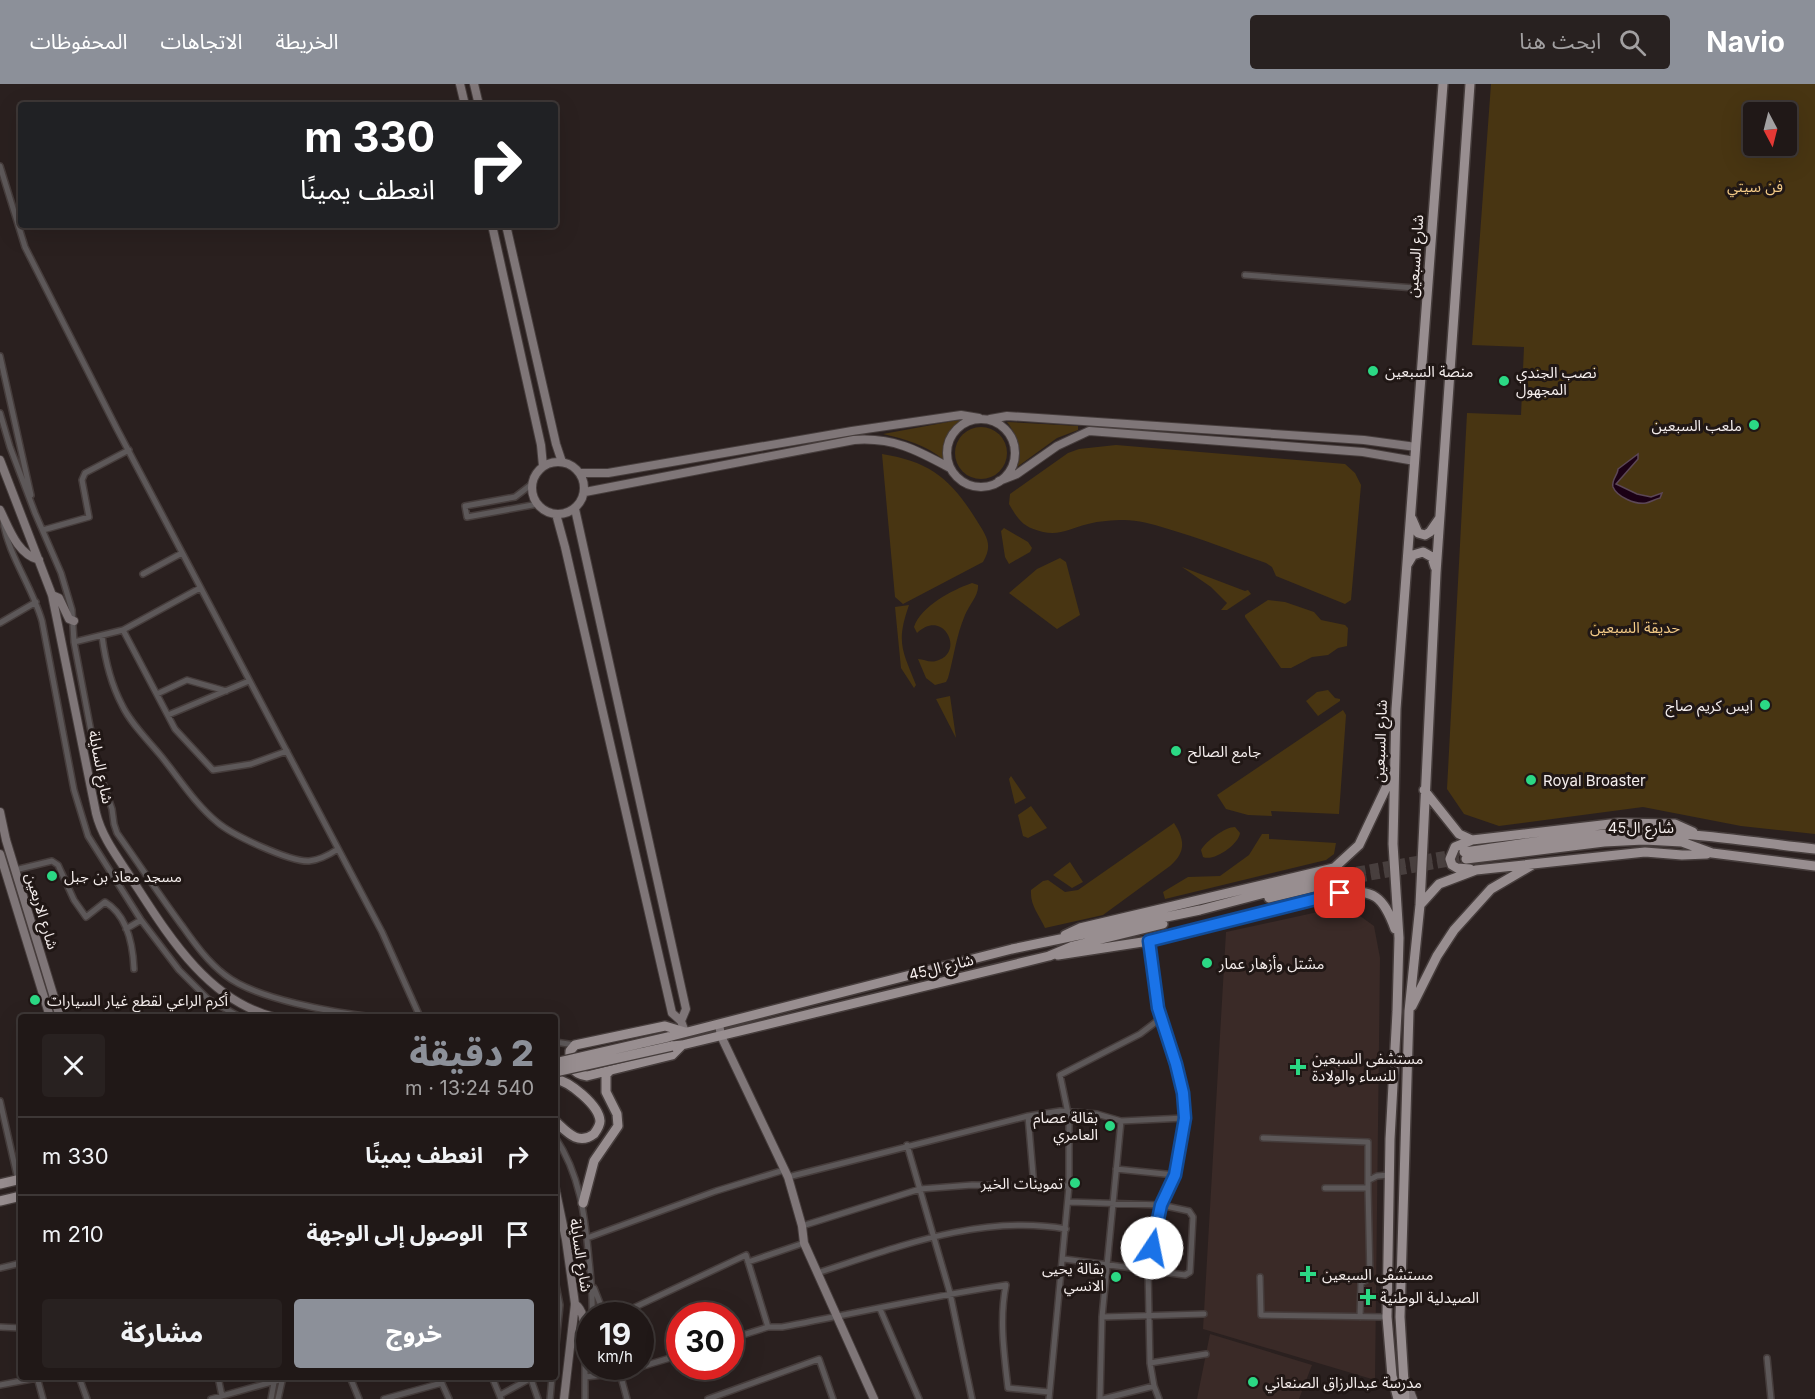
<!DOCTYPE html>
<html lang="ar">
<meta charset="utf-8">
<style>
body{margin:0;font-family:Inter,"Noto Sans Arabic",sans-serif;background:#282120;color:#f1f3f6;direction:rtl;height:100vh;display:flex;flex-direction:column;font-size:22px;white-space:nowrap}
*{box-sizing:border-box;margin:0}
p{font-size:20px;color:#a2a0a1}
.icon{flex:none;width:33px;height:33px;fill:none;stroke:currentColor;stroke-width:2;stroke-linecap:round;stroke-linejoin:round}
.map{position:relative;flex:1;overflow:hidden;direction:ltr}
.panel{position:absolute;left:18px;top:930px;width:540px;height:366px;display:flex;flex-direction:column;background:#201817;border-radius:6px;box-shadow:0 6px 24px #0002,0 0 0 2px #3d3736;direction:rtl}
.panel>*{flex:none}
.guide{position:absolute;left:18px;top:18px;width:540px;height:126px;border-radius:6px;box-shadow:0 6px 24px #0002,0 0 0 2px #3d3736;direction:rtl;background:#202124;color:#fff;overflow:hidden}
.needle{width:39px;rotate:173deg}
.controls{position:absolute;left:1743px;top:18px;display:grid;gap:12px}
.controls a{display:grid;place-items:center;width:54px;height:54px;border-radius:6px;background:#201817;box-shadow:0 6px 24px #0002,0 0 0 2px #3d3736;font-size:30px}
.speed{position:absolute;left:576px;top:1218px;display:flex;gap:12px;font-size:30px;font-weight:700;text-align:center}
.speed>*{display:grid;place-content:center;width:78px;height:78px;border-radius:50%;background:#201817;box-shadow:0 6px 24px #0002,0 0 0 2px #3d3736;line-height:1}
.speed small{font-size:15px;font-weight:400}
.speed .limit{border:9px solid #d22;background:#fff;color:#111}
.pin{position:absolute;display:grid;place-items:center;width:51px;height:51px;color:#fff;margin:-26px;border-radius:12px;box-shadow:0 3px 9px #0006}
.me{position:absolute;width:66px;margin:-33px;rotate:11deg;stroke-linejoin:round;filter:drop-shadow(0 0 4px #0008)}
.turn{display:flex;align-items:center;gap:21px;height:126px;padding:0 24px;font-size:27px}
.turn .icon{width:78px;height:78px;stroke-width:2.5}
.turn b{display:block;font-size:42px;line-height:51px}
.round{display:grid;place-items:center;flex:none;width:63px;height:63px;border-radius:6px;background:#282120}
.overview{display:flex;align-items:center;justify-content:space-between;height:102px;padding:0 24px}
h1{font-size:36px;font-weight:800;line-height:45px;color:#8c9099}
.cta{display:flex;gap:12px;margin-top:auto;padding:12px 24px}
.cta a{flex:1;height:69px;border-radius:6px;background:#8c9099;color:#fff;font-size:24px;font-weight:800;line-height:69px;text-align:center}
.cta a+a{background:#282120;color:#f1f3f6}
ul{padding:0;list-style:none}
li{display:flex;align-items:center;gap:18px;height:78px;padding:0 24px;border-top:2px solid #3d3736}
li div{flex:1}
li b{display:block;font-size:22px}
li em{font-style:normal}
header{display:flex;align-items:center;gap:36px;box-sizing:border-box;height:84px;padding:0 30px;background:#8c9099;color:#fff}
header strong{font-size:28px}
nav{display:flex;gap:33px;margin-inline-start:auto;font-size:21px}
.search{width:420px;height:54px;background:#282120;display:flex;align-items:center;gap:15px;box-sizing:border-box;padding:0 21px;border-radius:6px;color:#a2a0a1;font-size:22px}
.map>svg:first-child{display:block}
.built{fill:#3a2a27}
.green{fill:#483512;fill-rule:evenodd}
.water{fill:#1b0015;stroke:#5c4756;stroke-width:1.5}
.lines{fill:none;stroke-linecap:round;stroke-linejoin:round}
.primary-tunnel{stroke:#483f3e;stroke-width:9;stroke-dasharray:9 4.5;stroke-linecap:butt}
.street-casing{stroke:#463d3c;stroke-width:8}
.secondary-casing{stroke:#463d3c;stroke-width:10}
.primary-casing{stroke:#463d3c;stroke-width:12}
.street{stroke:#5d5859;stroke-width:5}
.secondary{stroke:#7f7678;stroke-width:8}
.primary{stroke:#988e90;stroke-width:9}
.primary-bridge-casing{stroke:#463d3c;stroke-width:12;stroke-linecap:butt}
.primary-bridge{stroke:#988e90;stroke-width:9}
.route-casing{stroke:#114b97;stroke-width:15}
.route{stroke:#1a73e8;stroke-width:10}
.poi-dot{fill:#2bd884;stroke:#201715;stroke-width:2}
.labels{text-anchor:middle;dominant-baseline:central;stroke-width:6;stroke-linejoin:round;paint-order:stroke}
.park-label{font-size:15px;fill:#f4cb87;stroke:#201715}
.street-label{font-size:15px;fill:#f5eeed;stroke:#201715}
.poi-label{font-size:15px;fill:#f5eeed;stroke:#201715;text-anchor:start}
</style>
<header>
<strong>Navio</strong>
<div class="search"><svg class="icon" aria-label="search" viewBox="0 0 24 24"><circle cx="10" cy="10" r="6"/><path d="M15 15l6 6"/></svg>ابحث هنا</div>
<nav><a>الخريطة</a><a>الاتجاهات</a><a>المحفوظات</a></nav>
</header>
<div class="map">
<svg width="1815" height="1315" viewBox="0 0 1815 1315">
<rect width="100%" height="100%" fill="#2a201f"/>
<path class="built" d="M 1336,824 L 1353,827 L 1374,842 L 1380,874 L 1375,1296 L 1203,1245 L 1226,848 Z
M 1210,1250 L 1312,1281 L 1299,1315 L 1197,1315 Z"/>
<path class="green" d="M 1491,0 L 1815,0 L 1815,750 L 1741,742 L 1643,723 L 1499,742 L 1464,730 L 1447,705 L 1467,329 L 1521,331 L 1524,263 L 1472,261 ZM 1754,28 L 1786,28 L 1786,62 L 1754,62 Z
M 959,336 L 960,339 L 947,354 L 944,376 C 926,361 905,355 883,350 Z
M 1007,338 L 1078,342 L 1078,346 L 1057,354 L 1017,383 C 1024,367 1017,351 1007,338 Z
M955 369a26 26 0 1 1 52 0a26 26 0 1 1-52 0Z
M 1116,361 L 1345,380 L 1355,389 L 1361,401 L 1351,516 L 1345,520 L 1276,492 L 1272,483 L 1266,479 C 1232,467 1200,454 1165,444 C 1152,440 1138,436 1124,436 C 1113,436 1099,437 1088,440 C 1071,444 1060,452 1043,448 C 1023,443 1019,437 1009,420 L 1010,410 L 1068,369 L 1079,365 Z
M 882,370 C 931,378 951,395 977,437 C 987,453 993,461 983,478 L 903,520 L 895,513 Z
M 1004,444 L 1028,458 L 1032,464 L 1030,468 L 1009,480 L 1005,473 L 1001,447 Z
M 1060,474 L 1066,478 L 1080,531 L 1057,545 L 1009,509 L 1037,485 Z
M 1182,483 L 1245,507 L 1248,506 L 1251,510 L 1227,526 L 1221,526 L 1227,519 L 1211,503 Z
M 972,499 L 978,501 C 979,511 969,521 965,531 C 956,552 954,573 948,594 L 946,598 L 935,601 L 926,594 L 918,575 C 924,575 929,579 936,577 C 966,570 944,523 917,549 L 914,543 C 921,522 952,506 972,499 Z
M 1268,516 L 1285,518 L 1314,528 L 1321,536 L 1345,541 L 1348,544 L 1347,562 L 1338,564 L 1328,571 L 1312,573 L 1291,584 L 1281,584 L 1245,533 L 1245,531 Z
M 909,521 C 896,558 902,566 916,601 L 914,604 L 901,584 L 895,523 Z
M 1328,606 L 1335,614 L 1340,615 L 1340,617 L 1318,632 L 1306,617 L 1317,608 Z
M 950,612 L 956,654 L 936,615 Z
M 1343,626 L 1346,631 L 1339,730 L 1271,727 L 1272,732 L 1248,731 L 1226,725 L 1217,711 Z
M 1011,692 L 1026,714 L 1015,720 L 1009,695 Z
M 1031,722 L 1047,744 L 1028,754 L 1023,752 L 1018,731 Z
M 1174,739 C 1185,756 1186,768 1170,782 L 1103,831 L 1045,844 C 1039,830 1030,822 1031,806 L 1043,797 L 1048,796 L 1065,808 L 1078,806 Z
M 1235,743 L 1240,749 C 1239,760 1214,778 1203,773 L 1201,766 C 1206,757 1225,743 1235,743 Z
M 1262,750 L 1269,750 L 1269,755 L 1336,759 L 1334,770 L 1326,776 L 1165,815 L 1163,808 L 1188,793 L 1220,792 L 1249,771 Z
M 1070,778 L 1083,798 L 1072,804 L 1053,791 Z"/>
<path class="water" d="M 1638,370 L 1638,375 L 1616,400 L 1637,410 L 1651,413 L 1662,409 L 1660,414 C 1655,415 1651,418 1646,419 C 1636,421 1617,413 1613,403 C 1611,396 1618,391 1618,385 Z"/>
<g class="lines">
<path class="primary-tunnel" d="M 1330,792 L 1464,768
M 1331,799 L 1466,775"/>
<defs>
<path id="street" d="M 0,82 L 25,163 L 117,345 L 382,848 L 420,933
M 1245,191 L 1428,205
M 0,272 L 31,411
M 0,329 L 10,363 L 35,429 L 61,489 L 72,526 L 74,558 L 98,684 L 112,725 L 114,740 L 117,749 C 139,780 160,812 183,843 C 195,860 208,878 225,891 C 255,915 335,929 374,933
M 532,400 L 515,413 L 465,422 L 467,433 L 538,420
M 3,437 C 8,471 32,502 42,537 L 74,706 L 88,752 L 141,836 L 179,886 L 208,915 L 240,933
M 43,446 L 89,433 L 82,396 L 85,389 L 129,366
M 143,490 L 182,469
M 0,539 L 36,518
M 123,546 L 175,645 L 213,686 L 251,680 L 287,667
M 102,552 C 105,575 111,600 122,621 C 131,640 148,656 161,672 C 179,694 195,720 217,738 C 232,751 290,778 309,777 C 320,776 329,771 338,765
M 74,558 L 123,546 L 200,504
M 157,610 L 187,596 L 226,607
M 168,631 L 249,597
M 15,786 L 52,777 L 58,781 L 74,816 L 86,833 L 105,818 C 127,831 133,861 134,885
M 126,845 L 141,836
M 1149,857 L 1158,924 L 1176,980 L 1183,1009 L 1185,1034 L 1175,1091 L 1161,1121 L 1148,1186 L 1150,1279 L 1154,1302 L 1159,1315
M 555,958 L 575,961
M 0,1017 L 18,1096
M 1028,1032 L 1034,1102
M 555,1053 C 580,1090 585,1132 589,1176 C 591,1195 593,1213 592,1232
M 1263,1054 L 1368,1058 L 1368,1104 L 1370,1194 L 1361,1199 L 1360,1233
M 907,1061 L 950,1209 L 972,1315
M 1116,1085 L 1175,1091
M 788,1093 L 1028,1032 L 1060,1027 L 1097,1030 L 1121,1037 L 1185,1034
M 1369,1096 L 1377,1092 L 1389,1091
M 1325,1104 L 1368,1104
M 802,1142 L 920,1105 L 972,1101 L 1069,1102
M 587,1154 L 716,1107 L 784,1086
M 1064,1175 L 1185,1191 L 1190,1188 L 1193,1133 L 1189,1127 L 1161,1121 L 1069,1118
M 748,1178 L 804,1159
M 0,1184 L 21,1179
M 817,1189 C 898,1163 980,1130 1066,1145
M 1260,1193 L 1261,1231 L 1387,1233
M 555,1196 L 560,1221 L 555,1270
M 594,1204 L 605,1232
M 880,1225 L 919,1315
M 616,1232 L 746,1171 L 768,1243
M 1102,1233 L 1204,1230
M 0,1243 L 21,1244
M 730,1255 L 768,1243 L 782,1243 C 857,1229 931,1212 1006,1201 C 999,1235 1004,1269 1008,1304 L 1049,1308
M 1767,1274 L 1771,1315
M 1150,1279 L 1206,1270
M 618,1282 L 627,1315
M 37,1293 L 43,1315
M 79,1293 L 87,1315
M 218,1293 L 222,1312
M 350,1293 L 359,1315
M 439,1293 L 449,1315
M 492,1293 L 501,1315
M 585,1293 L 620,1289 L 680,1271
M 531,1295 L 538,1315
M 0,1301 L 37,1294
M 500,1311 L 533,1293
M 211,1315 L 290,1293
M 271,1315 L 275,1293
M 278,1315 L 283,1293
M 384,1315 L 442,1299
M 550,1315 L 552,1293
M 585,1315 L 585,1278 L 590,1248
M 708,1315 L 819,1275 L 833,1315
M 1049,1315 L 1069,1102 L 1069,1034 L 1060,991 L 1140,950 L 1161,934
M 1100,1315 L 1102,1233 L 1121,1037
M 1103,1315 L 1154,1302"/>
<path id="secondary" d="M 460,0 L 465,21
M 474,0 L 479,21
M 492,141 L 541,361 L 543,382
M 506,141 L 556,360 L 562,378
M947 369a34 34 0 1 1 68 0a34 34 0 1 1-68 0Z
M 990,335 L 1007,332 L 1364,356 L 1416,363
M 0,376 L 52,511 L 96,729 C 102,754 119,775 133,797 C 168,851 207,916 274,933
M532 404a26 26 0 1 1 52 0a26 26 0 1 1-52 0Z
M 581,389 L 608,389 L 852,347 L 961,331 L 979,334
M 999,397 L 1017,390 L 1057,362 L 1089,347 L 1363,368 L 1415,377
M 585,408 L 854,356 C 893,353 917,366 950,384
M 575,425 L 686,925 L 681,937
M 0,426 C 9,444 17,470 39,476
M 556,430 L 565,463 L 672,929 L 681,937 L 685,948
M 52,511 L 59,514 L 69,535 L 74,537
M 0,728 L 6,756 L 60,933
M 0,770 L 50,933
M 719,940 L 721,952 L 788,1093 L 802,1142 L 804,1159 L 874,1315
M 555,1103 L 566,1156 L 575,1220 L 564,1315
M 575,1220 C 588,1230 582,1248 586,1263
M 1406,1297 L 1413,1315"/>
<path id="primary" d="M 1412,435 L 1418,449 L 1425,451 L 1430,448 L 1439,435
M 1407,481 L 1413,471 L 1423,468 L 1432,473 L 1435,483
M 1424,706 L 1459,750 L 1472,756 L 1619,739 L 1675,740 L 1693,748
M 1464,768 C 1524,760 1586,748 1646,749 C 1703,749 1759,759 1815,765
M 1466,775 L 1604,758 L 1644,756 L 1682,758 L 1712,769 L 1815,782
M 1334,784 C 1347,789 1349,800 1340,809
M 1470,785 L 1457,784 L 1452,781 L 1450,775 L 1455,763 L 1472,756
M 1269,814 L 1331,799
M 1420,821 L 1439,800 L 1476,786 L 1645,768 L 1682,771 L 1707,770
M 1065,851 L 1080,844 L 1334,784 L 1359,761 L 1393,689
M 1058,871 L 1149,857 L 1340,809 C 1374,805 1383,812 1395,845
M 1412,922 L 1437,872 L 1454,846 L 1491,805 L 1532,781
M 668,953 L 1012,865 L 1200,826 L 1330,792
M 682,961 L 672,971 L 587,992 C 572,990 569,981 570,967 L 575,961 L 665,942 L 685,948
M 672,962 L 682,961 L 1049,872 L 1073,862 L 1163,840
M 555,995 C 569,997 599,1021 600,1037 C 600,1042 597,1046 594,1050 C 578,1062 567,1048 555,1037
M 0,1100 L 21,1095
M 0,1117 L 21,1112
M 583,1119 L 594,1077 L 618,1042 L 617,1030 L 606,1008 L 606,990 L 610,987
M 1398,1315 L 1392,1292 L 1387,1233 L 1390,1055 L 1397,928 L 1399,854 L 1393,760 L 1396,625 L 1443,0
M 1405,1315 L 1400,1233 L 1409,927 L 1420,821 L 1436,489 L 1470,0"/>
</defs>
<use href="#street" class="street-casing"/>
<use href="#secondary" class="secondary-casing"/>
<use href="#primary" class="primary-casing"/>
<use href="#street" class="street"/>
<use href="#secondary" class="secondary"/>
<use href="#primary" class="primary"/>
<defs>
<path id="primary-bridge" d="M 555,979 L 668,953
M 555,988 L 672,962"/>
</defs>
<use href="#primary-bridge" class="primary-bridge-casing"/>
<use href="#primary-bridge" class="primary-bridge"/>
</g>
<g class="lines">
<defs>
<path id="route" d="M 1152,1164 L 1161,1121 L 1175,1091 L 1185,1034 L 1183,1009 L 1176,980 L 1158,924 L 1149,857 L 1340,809"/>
</defs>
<use href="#route" class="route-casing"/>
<use href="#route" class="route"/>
</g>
<g class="poi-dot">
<circle cx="1373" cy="287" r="6"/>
<circle cx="1504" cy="297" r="6"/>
<circle cx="1754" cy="341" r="6"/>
<circle cx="1765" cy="621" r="6"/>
<circle cx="1176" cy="667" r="6"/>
<circle cx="1531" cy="696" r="6"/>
<circle cx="52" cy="792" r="6"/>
<circle cx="1207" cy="879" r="6"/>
<circle cx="35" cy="916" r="6"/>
<path d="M1295 974h6v6h6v6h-6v6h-6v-6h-6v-6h6z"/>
<circle cx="1110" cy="1042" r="6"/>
<circle cx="1075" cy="1099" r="6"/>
<path d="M1305 1181h6v6h6v6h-6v6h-6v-6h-6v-6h6z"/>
<circle cx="1116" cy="1193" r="6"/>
<path d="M1365 1204h6v6h6v6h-6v6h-6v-6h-6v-6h6z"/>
<circle cx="1253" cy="1298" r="6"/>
</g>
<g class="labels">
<g class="park-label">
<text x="1755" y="102">فن سيتي</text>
<text x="1635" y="543">حديقة السبعين</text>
</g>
<g class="street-label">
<text transform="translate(1415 172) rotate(-86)">شارع السبعين</text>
<text transform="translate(1380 657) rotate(-88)">شارع السبعين</text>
<text transform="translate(101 683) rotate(79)">شارع السايلة</text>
<text x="1641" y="743">شارع ال45</text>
<text transform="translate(42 827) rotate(73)">شارع الاربعين</text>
<text transform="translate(941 883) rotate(-14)">شارع ال45</text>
<text transform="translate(581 1171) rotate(81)">شارع السايلة</text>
</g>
<g class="poi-label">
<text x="1385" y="287">منصة السبعين</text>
<text x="1516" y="288">نصب الجندي<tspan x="1516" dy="17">المجهول</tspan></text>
<text x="1742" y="341" text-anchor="end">ملعب السبعين</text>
<text x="1753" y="621" text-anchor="end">ايس كريم صاج</text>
<text x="1188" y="667">جامع الصالح</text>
<text x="1543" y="696">Royal Broaster</text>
<text x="64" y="792">مسجد معاذ بن جبل</text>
<text x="1219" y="879">مشتل وأزهار عمار</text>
<text x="47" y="916">أكرم الراعي لقطع غيار السيارات</text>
<text x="1312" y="974">مستشفى السبعين<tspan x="1312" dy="17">للنساء والولادة</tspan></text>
<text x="1098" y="1033" text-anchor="end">بقالة عصام<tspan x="1098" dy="17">العامري</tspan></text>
<text x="1063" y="1099" text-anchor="end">تموينات الخير</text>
<text x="1104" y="1184" text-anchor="end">بقالة يحيى<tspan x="1104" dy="17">الانسي</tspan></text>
<text x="1322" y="1190">مستشفى السبعين</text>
<text x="1380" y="1213">الصيدلية الوطنية</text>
<text x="1265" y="1298">مدرسة عبدالرزاق الصنعاني</text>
</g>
</g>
</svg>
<div class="controls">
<a><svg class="needle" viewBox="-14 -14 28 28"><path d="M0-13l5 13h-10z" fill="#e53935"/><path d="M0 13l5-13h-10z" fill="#a2a0a1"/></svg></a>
</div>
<div class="speed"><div>19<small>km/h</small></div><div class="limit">30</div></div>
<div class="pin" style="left:1340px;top:809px;background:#d93025"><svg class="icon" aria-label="arrive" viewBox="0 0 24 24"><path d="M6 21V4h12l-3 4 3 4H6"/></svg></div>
<svg class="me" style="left:1152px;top:1164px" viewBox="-20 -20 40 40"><circle r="19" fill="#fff"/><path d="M0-13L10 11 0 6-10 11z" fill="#1a73e8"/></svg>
<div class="guide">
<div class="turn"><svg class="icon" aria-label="right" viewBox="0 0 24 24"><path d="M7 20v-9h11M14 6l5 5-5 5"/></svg><div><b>330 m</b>انعطف يمينًا</div></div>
</div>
<section class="panel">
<div class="overview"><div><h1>2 دقيقة</h1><p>540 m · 13:24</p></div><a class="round"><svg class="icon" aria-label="close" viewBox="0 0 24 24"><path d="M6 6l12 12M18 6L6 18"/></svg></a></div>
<ul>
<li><svg class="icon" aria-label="right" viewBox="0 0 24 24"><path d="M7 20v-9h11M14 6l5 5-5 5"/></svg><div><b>انعطف يمينًا</b></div><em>330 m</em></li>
<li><svg class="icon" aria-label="arrive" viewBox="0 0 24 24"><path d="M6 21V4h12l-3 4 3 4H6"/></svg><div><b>الوصول إلى الوجهة</b></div><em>210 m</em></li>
</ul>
<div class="cta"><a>خروج</a><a>مشاركة</a></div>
</section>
</div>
